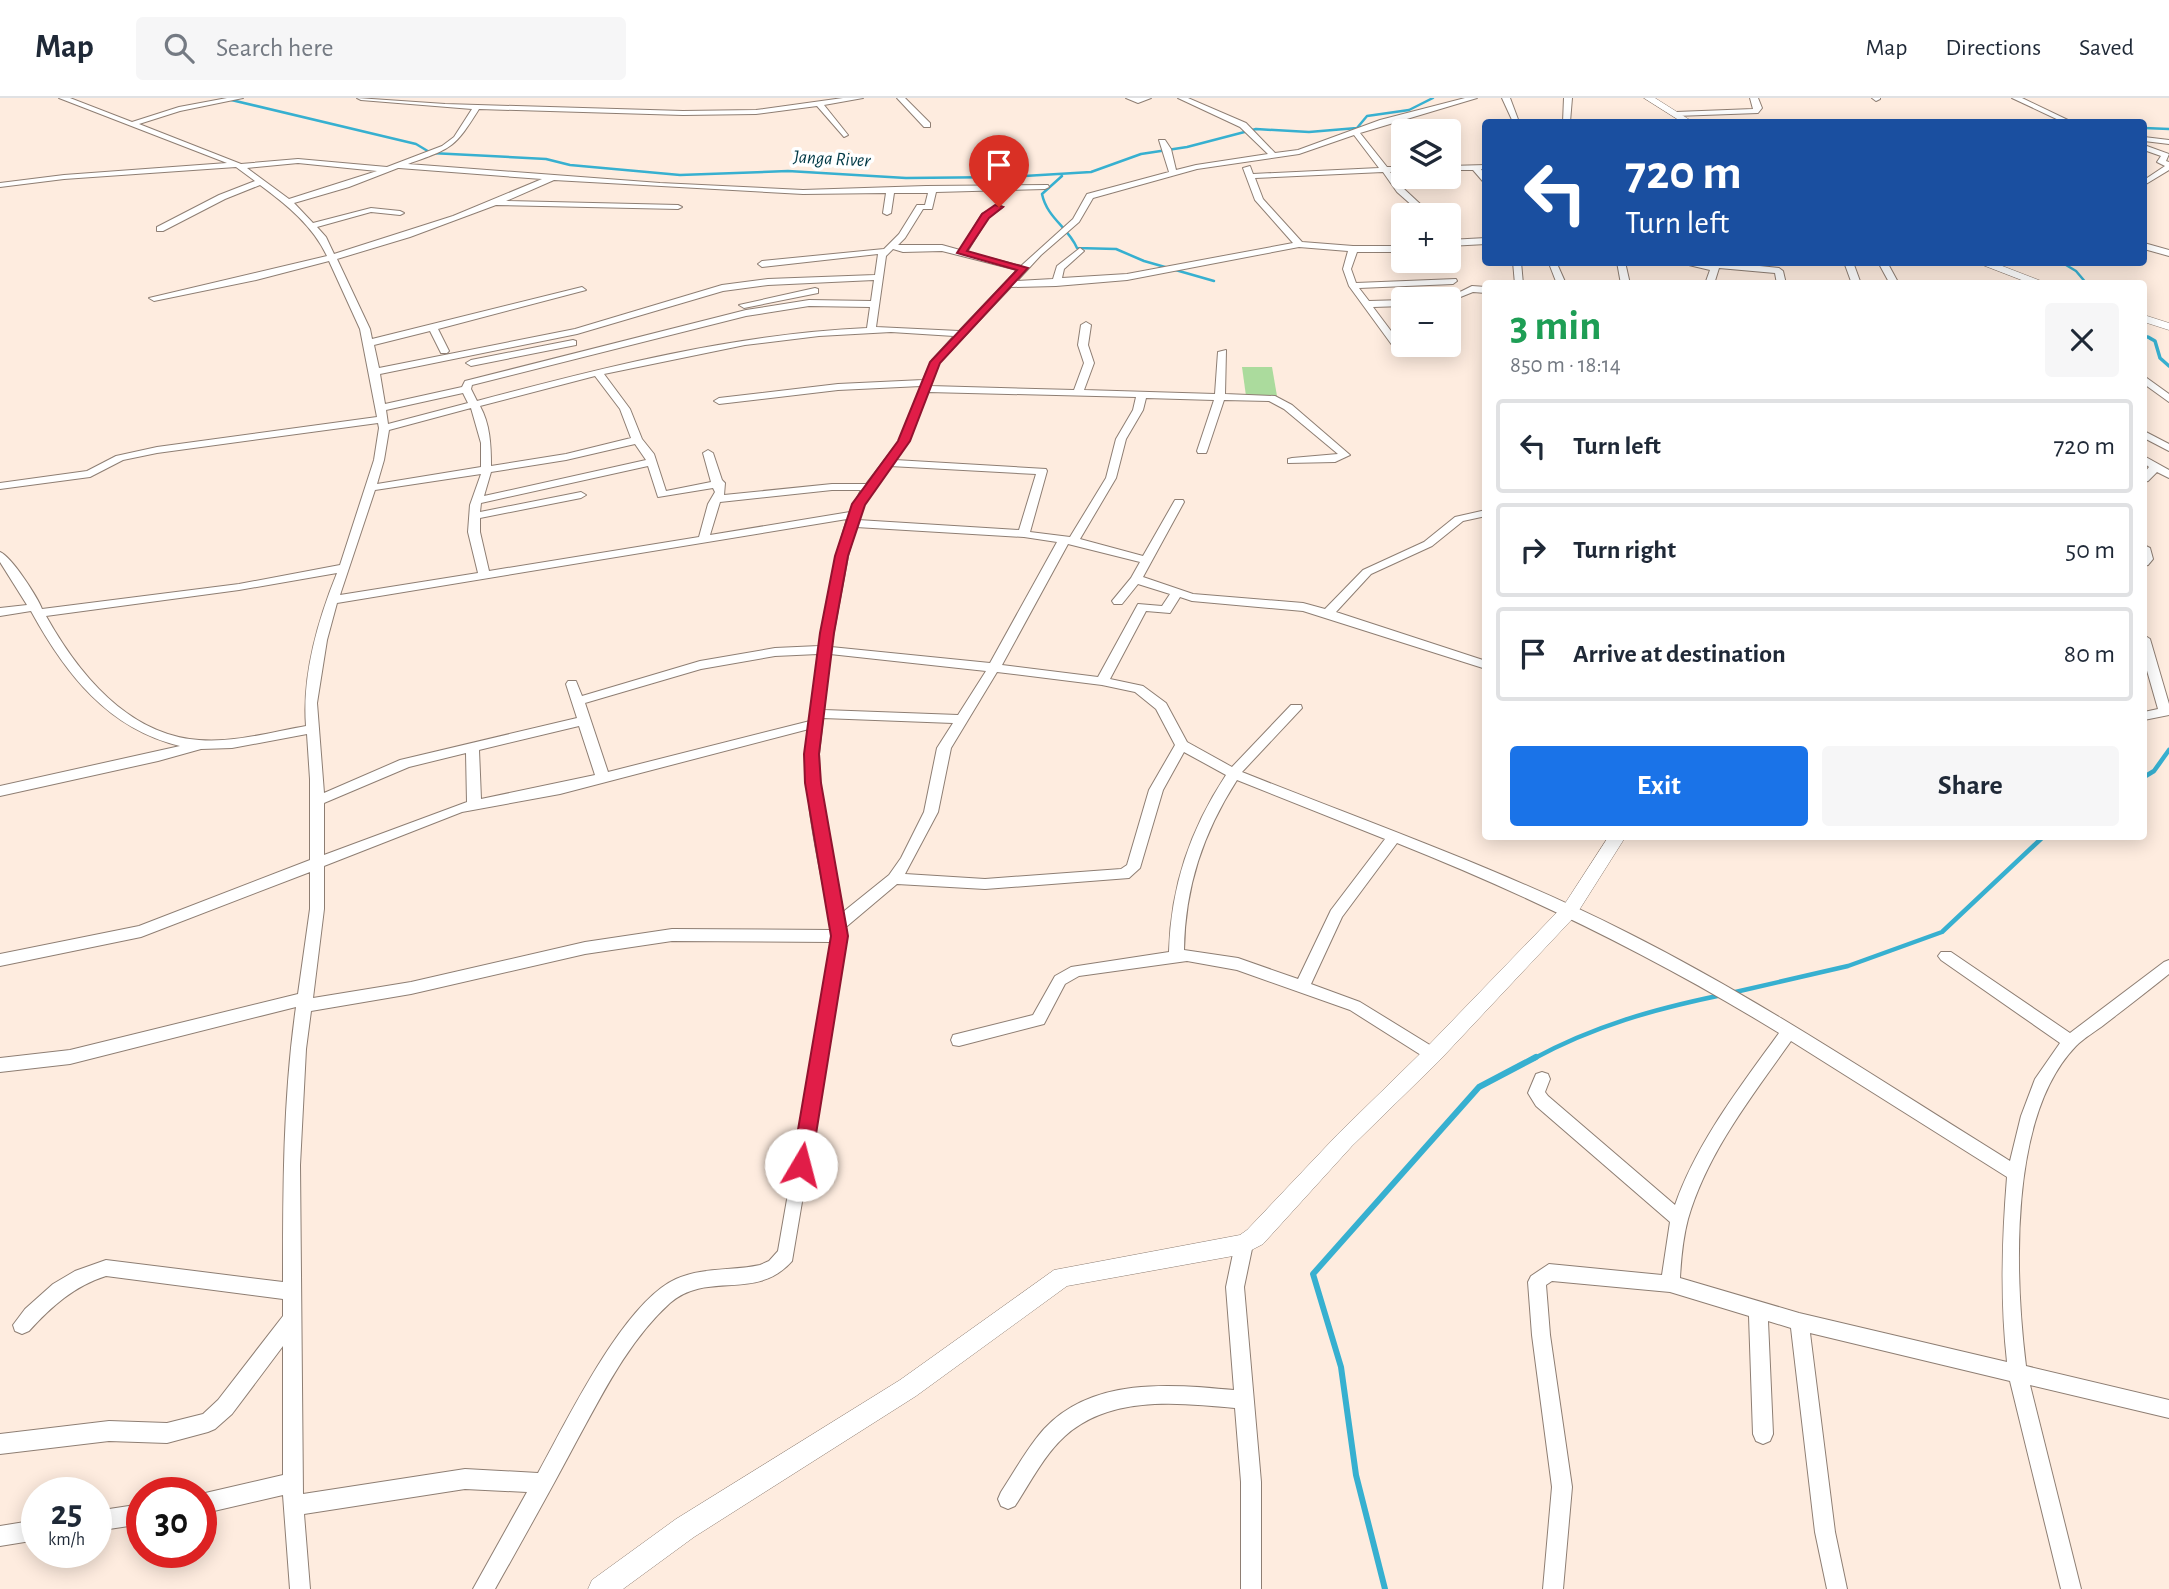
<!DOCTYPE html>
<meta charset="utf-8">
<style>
body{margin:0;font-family:"Alegreya Sans",sans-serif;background:#f6f6f7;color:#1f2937;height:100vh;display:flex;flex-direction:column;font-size:26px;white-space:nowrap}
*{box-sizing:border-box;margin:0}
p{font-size:23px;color:#747a83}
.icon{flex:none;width:38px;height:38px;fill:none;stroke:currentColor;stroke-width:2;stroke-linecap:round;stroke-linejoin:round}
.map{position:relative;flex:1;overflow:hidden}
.details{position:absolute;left:1482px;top:182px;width:665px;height:560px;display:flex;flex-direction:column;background:#fff;border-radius:7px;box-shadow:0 4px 18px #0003}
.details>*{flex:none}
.top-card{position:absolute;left:1482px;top:21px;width:665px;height:147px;border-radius:7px;box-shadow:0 4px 18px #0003;background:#1a4fa0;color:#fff;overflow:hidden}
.controls{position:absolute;left:1391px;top:21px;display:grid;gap:14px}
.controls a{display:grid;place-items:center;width:70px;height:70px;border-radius:7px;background:#fff;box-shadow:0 4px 18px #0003;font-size:35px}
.speed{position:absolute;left:21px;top:1379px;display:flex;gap:14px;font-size:35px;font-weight:700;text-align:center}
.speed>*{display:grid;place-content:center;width:91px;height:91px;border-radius:50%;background:#fff;box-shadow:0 4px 18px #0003;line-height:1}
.speed small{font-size:18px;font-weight:400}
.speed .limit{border:10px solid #d22;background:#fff;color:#111}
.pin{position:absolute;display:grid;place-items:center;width:60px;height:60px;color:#fff;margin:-72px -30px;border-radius:50% 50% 50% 0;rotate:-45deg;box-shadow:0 0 7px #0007}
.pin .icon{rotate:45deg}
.me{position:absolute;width:77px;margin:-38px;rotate:8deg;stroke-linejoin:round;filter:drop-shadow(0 0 5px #0008)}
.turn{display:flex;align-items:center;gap:24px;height:147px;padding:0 28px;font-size:32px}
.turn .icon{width:91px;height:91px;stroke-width:2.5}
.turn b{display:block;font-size:49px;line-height:60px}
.round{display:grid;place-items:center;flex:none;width:74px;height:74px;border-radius:7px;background:#f6f6f7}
.overview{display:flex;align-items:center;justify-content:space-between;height:119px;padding:0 28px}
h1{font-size:42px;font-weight:700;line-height:52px;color:#1e9e55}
.cta{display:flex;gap:14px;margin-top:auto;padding:14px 28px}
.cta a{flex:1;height:80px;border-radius:7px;background:#1a73e8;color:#fff;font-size:28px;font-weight:700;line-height:80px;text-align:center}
.cta a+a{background:#f6f6f7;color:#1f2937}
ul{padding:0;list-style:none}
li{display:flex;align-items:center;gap:21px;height:94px;margin:0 14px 10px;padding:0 14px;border:4px solid #e0e1e3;border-radius:7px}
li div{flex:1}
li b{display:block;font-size:26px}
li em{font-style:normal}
header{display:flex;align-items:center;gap:42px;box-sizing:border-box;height:98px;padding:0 35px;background:#fff;border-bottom:2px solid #e0e1e3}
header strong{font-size:33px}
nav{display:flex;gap:38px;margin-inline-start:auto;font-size:24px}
.search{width:490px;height:63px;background:#f6f6f7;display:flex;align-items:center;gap:18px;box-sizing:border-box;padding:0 24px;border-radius:7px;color:#747a83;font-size:26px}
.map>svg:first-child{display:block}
.green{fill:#abdb9d}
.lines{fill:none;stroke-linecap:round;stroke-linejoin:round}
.stream-far3{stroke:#37b0d0;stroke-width:2.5}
.stream-far2{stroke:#37b0d0;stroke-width:3.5}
.stream-far1{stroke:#37b0d0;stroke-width:4.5}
.stream{stroke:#37b0d0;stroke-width:6}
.minor-casing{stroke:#8e7e73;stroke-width:2}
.tertiary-casing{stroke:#8e7e73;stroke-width:1}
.minor{fill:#fff;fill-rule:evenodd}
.tertiary{fill:#fff;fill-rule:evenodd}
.route{fill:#e11d48;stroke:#92132f;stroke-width:2}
.labels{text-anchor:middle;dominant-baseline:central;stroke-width:7;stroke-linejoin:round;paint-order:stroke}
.far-water-label{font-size:19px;font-style:italic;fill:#003845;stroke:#fff}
</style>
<header>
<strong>Map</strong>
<div class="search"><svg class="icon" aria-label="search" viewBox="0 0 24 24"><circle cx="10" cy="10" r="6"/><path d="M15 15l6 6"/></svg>Search here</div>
<nav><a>Map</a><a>Directions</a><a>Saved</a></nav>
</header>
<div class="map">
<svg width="2169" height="1491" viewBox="0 0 2169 1491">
<rect width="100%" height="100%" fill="#feecdf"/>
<path class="green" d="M 1242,269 L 1272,269 L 1277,298 L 1246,298 Z"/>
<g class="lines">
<path class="stream-far3" d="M 223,0 L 416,46 L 431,55 L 546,61 L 570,67 L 680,77 L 788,73 L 906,80 L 1007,79 L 1091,74 L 1141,56 L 1187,49 L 1256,31 L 1309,34 L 1357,30 L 1367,18 L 1409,12 L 1433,0
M 2144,30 L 2169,31
M 1062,78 L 1042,96 C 1047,120 1068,129 1077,150 L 1116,151 L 1144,163 L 1214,183
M 2061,164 L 2076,173 L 2087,186
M 2144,237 L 2151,241"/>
<path class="stream-far2" d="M 2148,239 L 2155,243 L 2160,260 L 2169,268"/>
<path class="stream-far1" d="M 2144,679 L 2154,673 L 2169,652
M 1731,895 L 1848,868 L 1942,834 L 2044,738
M 1533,961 C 1594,928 1654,911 1722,897"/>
<path class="stream" d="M 1385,1491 L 1356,1377 L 1341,1269 L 1313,1176 L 1479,989 L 1536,959"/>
<defs>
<path id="minor" d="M 59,0 L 70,0 L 132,24 L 179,9 L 227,0 L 243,0 L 180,13 L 139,26 L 241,66 L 298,61 L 387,69 L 442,48 L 454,39 L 472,11 L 361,2 L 357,0 L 445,6 L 683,13 L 756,12 L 843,0 L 863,0 L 824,7 L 848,37 L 844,39 L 817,8 L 756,16 L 683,17 L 479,11 C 454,51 452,50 408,66 L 660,85 L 803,92 L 926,88 L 1048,87 L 1049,89 L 1045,91 L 936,94 L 932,111 L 923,111 L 905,140 L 898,147 L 942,147 L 960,152 L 982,116 L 999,107 L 1003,109 L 988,120 L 967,154 L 1021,168 L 1073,121 L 1087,96 L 1169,74 L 1159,42 L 1165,42 L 1171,51 L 1176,72 L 1196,67 L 1268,56 L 1240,29 L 1178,0 L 1188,0 L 1246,25 L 1275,55 L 1298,52 L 1380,22 L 1465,0 L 1477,0 L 1360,35 L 1387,69 L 1404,69 L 1404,73 L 1390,74 L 1403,90 L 1432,117 L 1423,117 L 1397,94 L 1383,74 L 1255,80 L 1263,101 L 1302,144 L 1353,148 L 1404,148 L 1404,154 L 1357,154 L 1351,171 L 1356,185 L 1456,181 L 1457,183 L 1453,186 L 1359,190 L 1369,203 L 1404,202 L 1404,208 L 1373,209 L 1400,245 L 1398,247 L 1392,247 L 1349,188 L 1343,171 L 1348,153 L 1299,149 L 1127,182 L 1056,188 L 1011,189 L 939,265 L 930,288 L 1074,292 L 1084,265 L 1078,247 L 1081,227 L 1086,224 L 1091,227 L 1088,247 L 1094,265 L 1084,292 L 1215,296 L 1218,254 L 1226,252 L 1225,296 L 1275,298 L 1292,307 L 1350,357 L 1335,364 L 1288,365 L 1288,361 L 1292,360 L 1338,356 L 1284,311 L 1269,303 L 1224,302 L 1207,353 L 1206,355 L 1198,355 L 1197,353 L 1214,302 L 1146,300 L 1143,312 L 1126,341 L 1116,380 L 1080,441 L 1143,458 L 1175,402 L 1183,402 L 1184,404 L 1143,479 L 1193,496 L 1303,505 L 1325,511 L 1363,472 L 1424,444 L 1455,419 L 1486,412 L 1486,418 L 1463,423 L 1432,448 L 1371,476 L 1336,514 L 1486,563 L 1486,571 L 1303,513 L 1192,503 L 1180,499 L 1170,515 L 1146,513 L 1110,581 L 1143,588 L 1166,605 L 1187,644 L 1232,669 L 1291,607 L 1301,607 L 1302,610 L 1242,674 C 1372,726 1504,772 1628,835 C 1761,902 1884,985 2010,1063 L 2021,1018 L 2035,981 L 2060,945 L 1941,862 L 1938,858 L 1941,854 L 1951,854 L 2070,935 L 2164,864 L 2169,862 L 2169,876 C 2148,893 2127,909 2105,926 C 2096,933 2084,940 2076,948 C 2008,1018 2015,1179 2026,1268 L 2169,1302 L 2169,1320 L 2030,1287 L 2081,1491 L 2061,1491 L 2010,1283 L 1810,1235 L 1835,1434 L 1847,1491 L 1827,1491 L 1815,1434 L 1791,1230 L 1768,1223 L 1773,1336 L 1770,1343 L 1763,1346 L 1756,1343 L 1753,1336 L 1749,1218 L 1670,1194 L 1552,1183 L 1546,1187 L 1550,1237 L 1572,1389 L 1563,1491 L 1543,1491 L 1552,1389 L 1532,1237 L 1528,1184 L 1531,1178 L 1549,1166 L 1662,1177 L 1670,1124 L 1536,1008 L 1528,995 L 1536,976 L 1542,974 L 1548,976 L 1550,981 L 1545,994 L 1548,998 L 1675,1107 C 1697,1044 1740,989 1779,935 C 1657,860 1530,798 1397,745 L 1342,819 L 1311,886 L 1360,904 L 1438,952 L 1440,957 L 1438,962 L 1432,964 L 1350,912 L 1237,872 L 1187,863 L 1079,878 L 1065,886 L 1044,926 L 959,948 L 953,947 L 951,942 L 953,937 L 1033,917 L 1055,878 L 1071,869 L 1169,854 C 1171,788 1190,732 1226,677 L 1184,654 L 1163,692 L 1140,770 L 1129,780 L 985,791 L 897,786 L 846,829 L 847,838 L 792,1163 C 756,1204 708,1172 670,1205 C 628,1243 602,1297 575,1346 C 549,1395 522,1443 495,1491 L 473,1491 L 527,1394 L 465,1391 L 304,1416 L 310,1491 L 290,1491 L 283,1397 L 201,1416 L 201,1396 L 283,1377 L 283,1248 L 232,1316 L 215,1331 L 208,1334 L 167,1345 L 109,1343 L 0,1356 L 0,1336 L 109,1323 L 167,1325 L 203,1316 L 218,1302 L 283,1218 L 283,1201 L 106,1178 C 74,1188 51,1209 29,1233 L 22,1236 L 15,1233 L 13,1227 L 25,1211 L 53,1186 L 75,1173 L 106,1162 L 283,1184 C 283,1092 283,1000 296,909 L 70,966 L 0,974 L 0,960 L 70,952 L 298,896 L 310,811 L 310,774 L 141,839 L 0,868 L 0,856 L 139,828 L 310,762 L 310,681 L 307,636 L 232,650 L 201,651 L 158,663 L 0,698 L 0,688 L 180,648 C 108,631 65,575 31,513 L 0,518 L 0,510 L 27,507 L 0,464 L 0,454 C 12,459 38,500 42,511 L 239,486 L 340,467 L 374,362 L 379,330 L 378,325 L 157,355 L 123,362 L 90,379 L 0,391 L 0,385 L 87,373 L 116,358 L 157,349 L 377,319 L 360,231 L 329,163 L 256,182 L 154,203 L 149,200 L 327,158 C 313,128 287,107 260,87 L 225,101 L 163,133 L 157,133 L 157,129 L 219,97 L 255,83 L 236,69 L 64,81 L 0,89 L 0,85 L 64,77 L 227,65 ZM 1354,37 L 1379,70 L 1253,76 L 1250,68 L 1243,70 L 1255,102 L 1293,145 L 1127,176 L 1062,180 L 1064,171 L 1084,153 L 1080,150 L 1057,168 L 1053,181 L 1017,183 L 1041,157 L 1079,124 L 1093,100 L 1197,71 L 1299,56 ZM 298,65 L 377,73 L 289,101 L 247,70 ZM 398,70 L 399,70 L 542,81 L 453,118 L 334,156 L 326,139 L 317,129 L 371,114 L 400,117 L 404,115 L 400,113 L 371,110 L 313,125 L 294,105 L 349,89 ZM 554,82 L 803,96 L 886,95 L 883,115 L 887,117 L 891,115 L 894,95 L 928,95 L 925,107 L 917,107 L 899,136 L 884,151 L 762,163 L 758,166 L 762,169 L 878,156 L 875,177 L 768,181 L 722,187 L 575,231 L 379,270 L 374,247 L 430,233 L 441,255 L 447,255 L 449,253 L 438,231 L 586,192 L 582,189 L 372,241 L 370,231 L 337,161 L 410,139 L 496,107 L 678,111 L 682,109 L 678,107 L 506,103 ZM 893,151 L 903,154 L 942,153 L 1017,172 L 959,233 L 876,229 L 886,158 ZM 874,182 L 871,203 L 809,202 L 746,212 L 465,283 L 462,289 L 385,306 L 380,276 L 577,236 L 723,193 L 768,187 ZM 809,208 L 870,209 L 867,230 C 734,236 605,269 477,303 L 471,291 L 472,287 L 746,218 ZM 891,234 L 954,238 L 932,262 L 923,282 L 838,286 L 719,300 L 714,303 L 719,306 L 838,292 L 921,288 L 899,343 L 866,386 L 832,386 L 724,397 L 725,385 L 722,382 L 713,355 L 708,352 L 703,355 L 711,384 L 666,393 L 654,356 L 642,341 L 630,311 L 604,276 L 745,247 L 819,238 ZM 595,278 L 620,311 L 631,340 L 566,356 L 491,368 C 491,347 490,326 480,308 ZM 928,294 L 1136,299 L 1133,312 L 1116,341 L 1106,380 L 1070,439 L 1030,434 L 1047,373 L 1046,371 L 895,362 L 909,343 ZM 463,295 L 468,305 L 388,326 L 386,312 ZM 471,310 L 481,345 L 481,369 L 377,386 L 384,362 L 389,332 ZM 635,346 L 646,362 L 484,398 L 491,374 L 566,362 ZM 648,368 L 658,399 L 713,390 L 715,394 L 708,406 L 699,439 L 489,473 L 480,434 L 480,420 L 581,400 L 586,397 L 581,394 L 480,414 L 481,405 ZM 890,368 L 1036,376 L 1019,432 L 858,422 L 869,396 ZM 481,376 L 470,407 L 468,434 L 478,475 L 340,497 L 375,392 ZM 832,392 L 861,392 L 850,414 L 710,437 L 720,404 ZM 847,421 L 836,458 L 819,548 L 775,550 L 700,563 L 582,598 L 576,583 L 568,583 L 566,586 L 577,620 L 400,662 L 324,695 L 317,605 L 327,542 L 337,505 ZM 856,429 L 1024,439 L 1057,444 L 990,565 L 831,549 L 848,458 ZM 1068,446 L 1140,464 L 1131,480 L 1112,503 L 1114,506 L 1122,506 L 1138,486 L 1170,496 L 1162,508 L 1138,506 L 1098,579 L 1002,567 ZM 337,475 C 318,522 302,576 306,628 C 271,634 235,645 199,642 C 128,637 78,575 46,518 L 239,492 ZM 818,556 L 810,623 L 608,674 L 585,605 L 701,571 L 775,558 ZM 830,556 L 986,573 L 958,617 L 824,612 ZM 997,574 L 1102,587 L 1135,594 L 1156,611 L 1175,647 L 1149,692 L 1127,767 L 1121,771 L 985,781 L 905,776 L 938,714 L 951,650 ZM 823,620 L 953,625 L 937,650 L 924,714 L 901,760 L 889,777 L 843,814 L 820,685 L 819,656 ZM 579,628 L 595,677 L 481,701 L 479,652 ZM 809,631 C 800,697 820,768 832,832 L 672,831 L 585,844 L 411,884 L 313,900 L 324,811 L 324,768 L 462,714 L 560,696 ZM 466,655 L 467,704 L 324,757 L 324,705 L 409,669 ZM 1237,682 L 1385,741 L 1331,812 L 1298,881 L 1238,860 L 1184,852 C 1185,789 1203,735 1237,682 ZM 672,843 L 832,844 L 778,1153 L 769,1163 L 760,1167 C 732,1173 703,1169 676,1181 C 623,1205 567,1323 538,1375 L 465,1371 L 303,1396 L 300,1067 L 306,951 L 311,913 L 411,896 L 585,856 ZM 1791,943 L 2007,1079 C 2002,1141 2000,1201 2007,1264 L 1799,1215 L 1680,1180 C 1681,1161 1683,1140 1688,1121 C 1707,1055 1752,998 1791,943 Z
M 897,0 L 905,0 L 930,25 L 930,29 L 924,29 Z
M 1126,0 L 1151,0 L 1138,5 Z
M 1502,0 L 1510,0 L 1519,24 L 1513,24 Z
M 1564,0 L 1572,0 L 1570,24 L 1563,24 Z
M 1750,0 L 1758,0 L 1762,10 L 1758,15 L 1676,18 L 1672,16 L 1676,14 L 1753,11 Z
M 1872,0 L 1880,0 L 1880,1 L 1876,3 Z
M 2012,0 L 2022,0 L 2072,24 L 2063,24 Z
M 2144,39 L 2169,42 L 2169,46 L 2144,43 Z
M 2144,47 L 2169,56 L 2166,63 L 2169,64 L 2169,72 L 2146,86 L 2144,86 L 2144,82 L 2165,68 L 2157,64 L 2161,58 L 2144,52 Z
M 1486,67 L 1486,71 L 1481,71 L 1486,79 L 1486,87 L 1473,72 L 1449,72 L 1449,68 Z
M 1486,140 L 1486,146 L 1449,148 L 1449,142 Z
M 2144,145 L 2169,152 L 2169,158 L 2144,151 Z
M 1513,164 L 1521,164 L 1523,186 L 1515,186 Z
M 1617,164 L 1625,164 L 1630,186 L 1621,186 Z
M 1676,164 L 1712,167 L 1712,164 L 1721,164 L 1779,170 L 1783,173 L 1786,186 L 1777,186 L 1775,175 L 1719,170 L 1714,186 L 1705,186 L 1710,172 Z
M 1844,164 L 1853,164 L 1861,186 L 1852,186 Z
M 1878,164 L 1887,164 L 1899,186 L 1890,186 Z
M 1554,165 L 1558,168 L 1566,186 L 1557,186 L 1550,168 Z
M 1472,188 L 1486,189 L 1486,195 L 1473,194 L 1458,200 L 1454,197 Z
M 815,190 L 818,191 L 818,195 L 744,210 L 739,207 Z
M 573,242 L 576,243 L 576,247 L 471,268 L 466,265 L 471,262 Z
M 2144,278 L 2169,296 L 2169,304 L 2144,286 Z
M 2144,333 L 2169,346 L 2169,353 L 2144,340 Z
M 2144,358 L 2169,372 L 2169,380 L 2157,374 L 2148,383 L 2144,384 L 2144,375 L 2149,369 L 2144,365 Z
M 2144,447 L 2150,450 L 2153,461 L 2148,467 L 2144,468 Z
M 2144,537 L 2150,541 L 2169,606 L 2169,617 L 2144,622 L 2144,614 L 2158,611 L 2144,562 Z
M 1244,1138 L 1250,1140 L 1253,1146 L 1244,1189 L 1261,1384 L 1261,1491 L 1241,1491 L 1241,1384 L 1235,1310 C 1178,1305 1111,1297 1065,1338 C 1044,1357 1030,1385 1015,1408 L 1008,1411 L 1001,1408 L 998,1401 L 1001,1394 C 1015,1373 1027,1350 1044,1331 C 1092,1279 1170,1286 1234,1292 L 1226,1189 L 1235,1146 L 1238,1140 Z
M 142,1406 L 142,1426 L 96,1433 L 96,1413 Z
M 37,1422 L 37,1442 L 0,1448 L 0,1428 Z"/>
<path id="tertiary" d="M 1644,0 L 1655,0 L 1693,24 L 1682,24 Z
M 1975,164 L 1992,164 L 2049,186 L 2032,186 Z
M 2144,217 L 2169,225 L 2169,232 L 2144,224 Z
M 1609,738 L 1626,738 L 1576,817 L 1439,963 L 1352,1048 L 1263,1146 L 1244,1156 L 1067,1188 L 916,1298 L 694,1439 L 623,1491 L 588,1491 L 592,1482 L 676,1421 L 900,1282 L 1054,1172 L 1240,1137 L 1247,1132 L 1338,1036 L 1425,951 L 1564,807 Z"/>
</defs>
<use href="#minor" class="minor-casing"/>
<use href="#tertiary" class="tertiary-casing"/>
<use href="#minor" class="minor"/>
<use href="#tertiary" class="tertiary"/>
</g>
<path class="route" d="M 995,107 L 1003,109 L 989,120 L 967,153 L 1028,170 L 940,265 L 910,343 L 865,407 L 848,458 L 834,535 L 819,656 L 821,685 L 848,838 L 811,1067 L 808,1073 L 801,1076 L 794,1073 L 792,1067 L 831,838 L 805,685 L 804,656 L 820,535 L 835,458 L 852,406 L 898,343 L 930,264 L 1017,172 L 957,155 L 982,116 Z"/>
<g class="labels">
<g class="far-water-label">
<text transform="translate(832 61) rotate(3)">Janga River</text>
</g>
</g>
</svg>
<div class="controls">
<a><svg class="icon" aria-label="layers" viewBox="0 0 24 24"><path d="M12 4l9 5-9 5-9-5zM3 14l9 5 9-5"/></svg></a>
<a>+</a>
<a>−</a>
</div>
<div class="speed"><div>25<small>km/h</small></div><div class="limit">30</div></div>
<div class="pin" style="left:999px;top:109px;background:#d93025"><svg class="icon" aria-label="arrive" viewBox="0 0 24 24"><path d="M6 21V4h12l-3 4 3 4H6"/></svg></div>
<svg class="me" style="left:801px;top:1067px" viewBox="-20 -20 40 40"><circle r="19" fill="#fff"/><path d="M0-13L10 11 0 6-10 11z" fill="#e11d48"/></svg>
<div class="top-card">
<div class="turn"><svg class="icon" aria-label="left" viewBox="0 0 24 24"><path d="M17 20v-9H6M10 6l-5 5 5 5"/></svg><div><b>720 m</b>Turn left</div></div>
</div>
<section class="details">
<div class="overview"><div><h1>3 min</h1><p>850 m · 18:14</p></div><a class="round"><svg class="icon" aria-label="close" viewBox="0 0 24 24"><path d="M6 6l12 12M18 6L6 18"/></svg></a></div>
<ul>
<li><svg class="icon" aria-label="left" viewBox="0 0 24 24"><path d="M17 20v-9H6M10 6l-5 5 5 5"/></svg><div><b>Turn left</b></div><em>720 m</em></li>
<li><svg class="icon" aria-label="right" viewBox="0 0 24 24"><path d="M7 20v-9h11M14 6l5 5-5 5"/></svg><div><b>Turn right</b></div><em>50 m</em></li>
<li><svg class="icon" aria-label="arrive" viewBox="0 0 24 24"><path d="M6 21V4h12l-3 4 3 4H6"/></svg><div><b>Arrive at destination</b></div><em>80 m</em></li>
</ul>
<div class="cta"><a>Exit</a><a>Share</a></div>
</section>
</div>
